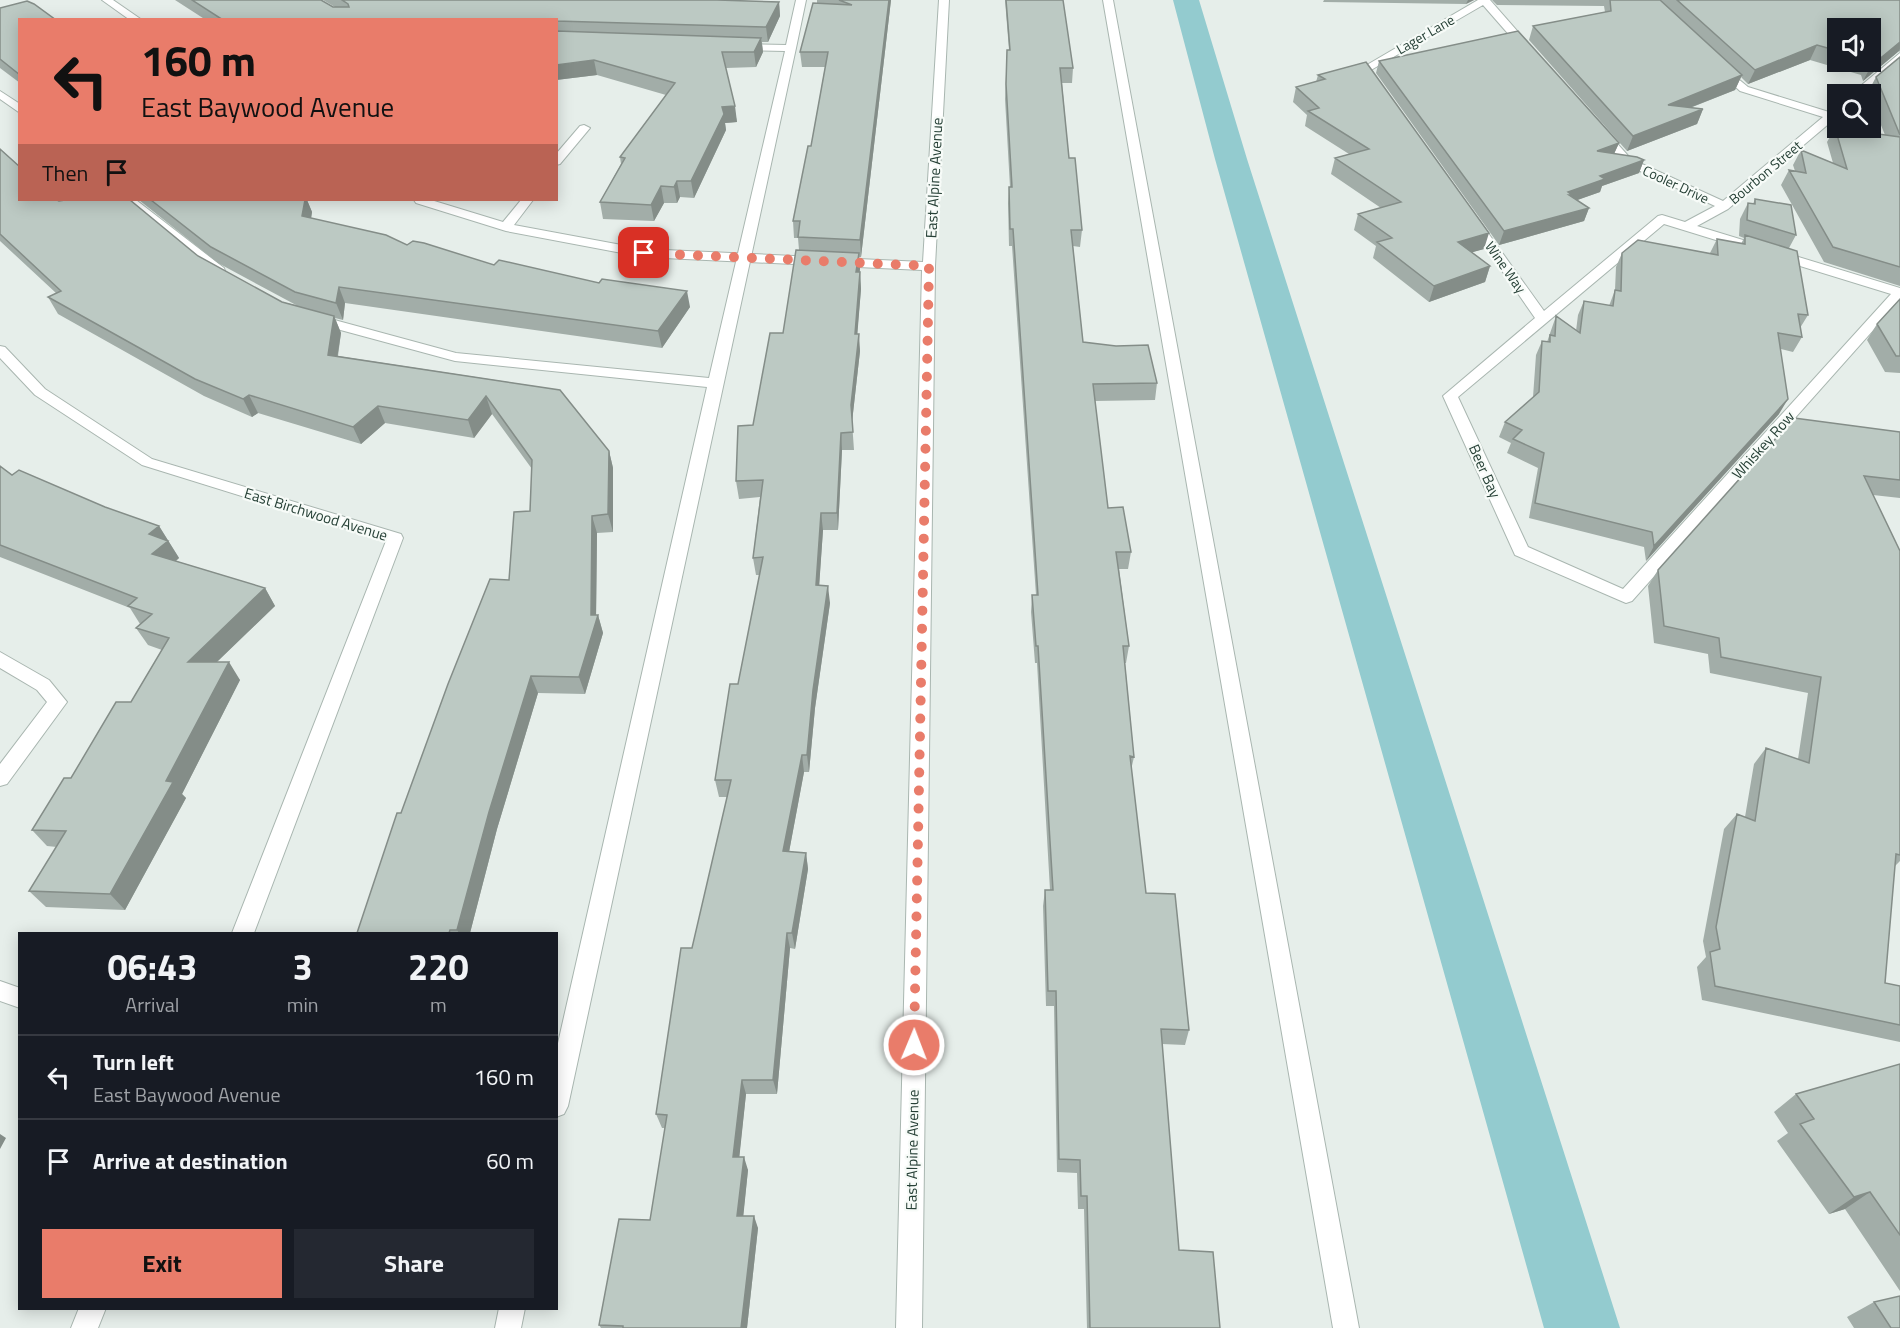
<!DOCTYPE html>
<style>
body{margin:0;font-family:"Titillium Web",sans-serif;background:#242831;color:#f1f3f6;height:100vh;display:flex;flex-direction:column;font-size:22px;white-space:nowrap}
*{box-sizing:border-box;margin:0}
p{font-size:20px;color:#9ea1a6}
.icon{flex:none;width:33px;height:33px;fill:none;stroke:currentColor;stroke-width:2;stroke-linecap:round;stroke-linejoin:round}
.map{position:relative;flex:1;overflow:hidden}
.drawer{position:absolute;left:18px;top:932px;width:540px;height:378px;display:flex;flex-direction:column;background:#171b24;border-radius:0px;box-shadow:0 3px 15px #0003}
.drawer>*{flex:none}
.guide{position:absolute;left:18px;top:18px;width:540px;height:183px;border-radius:0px;box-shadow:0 3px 15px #0003;background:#e97c6a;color:#111;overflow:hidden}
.controls{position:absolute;left:1827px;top:18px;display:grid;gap:12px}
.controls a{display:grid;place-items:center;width:54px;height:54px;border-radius:0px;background:#171b24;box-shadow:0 3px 15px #0003;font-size:30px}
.pin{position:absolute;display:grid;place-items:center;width:51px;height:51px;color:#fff;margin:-26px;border-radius:12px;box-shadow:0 3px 9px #0006}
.me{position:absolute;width:66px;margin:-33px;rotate:1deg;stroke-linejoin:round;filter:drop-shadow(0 0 4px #0008)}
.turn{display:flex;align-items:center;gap:21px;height:126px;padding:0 24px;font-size:27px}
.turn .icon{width:78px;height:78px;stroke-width:2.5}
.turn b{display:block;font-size:42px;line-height:51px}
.then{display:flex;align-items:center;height:57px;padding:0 24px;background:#0003;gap:12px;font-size:22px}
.eta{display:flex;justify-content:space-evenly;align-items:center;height:102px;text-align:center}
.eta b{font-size:36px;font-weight:700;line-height:42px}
.primary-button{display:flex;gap:12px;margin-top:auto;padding:12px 24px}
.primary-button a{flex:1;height:69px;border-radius:0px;background:#e97c6a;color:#111;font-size:24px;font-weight:700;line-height:69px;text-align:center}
.primary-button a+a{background:#242831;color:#f1f3f6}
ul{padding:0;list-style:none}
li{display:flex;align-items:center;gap:18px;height:84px;padding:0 24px;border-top:2px solid #363941}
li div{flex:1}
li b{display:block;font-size:22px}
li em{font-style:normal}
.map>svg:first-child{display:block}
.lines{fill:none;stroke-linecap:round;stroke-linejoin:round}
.canal{fill:#93cbcf;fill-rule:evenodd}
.lane-casing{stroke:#a9b6b0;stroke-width:2}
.street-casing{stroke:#a9b6b0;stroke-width:2}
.lane{fill:#fff;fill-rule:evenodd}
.street{fill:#fff;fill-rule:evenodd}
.wall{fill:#a2ada8;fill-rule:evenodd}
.shaded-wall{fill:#848d88}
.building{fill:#bcc9c3;stroke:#848d88;stroke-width:1.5}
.route{stroke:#e97c6a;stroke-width:10;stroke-dasharray:0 18}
.labels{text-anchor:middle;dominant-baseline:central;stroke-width:4.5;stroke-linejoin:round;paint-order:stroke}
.far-street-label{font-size:14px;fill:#264036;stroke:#f7fbf8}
.street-label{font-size:15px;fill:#264036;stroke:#f7fbf8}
</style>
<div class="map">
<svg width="1900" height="1328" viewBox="0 0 1900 1328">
<rect width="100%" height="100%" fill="#e6eeea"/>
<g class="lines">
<path class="canal" d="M 1173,0 L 1199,0 L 1247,159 L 1620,1328 L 1544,1328 L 1215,159 Z"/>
<defs>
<path id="lane" d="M 796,0 L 806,0 L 796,48 L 568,1106 L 564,1114 L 556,1117 L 556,1052 L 707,387 L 455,361 L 311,322 L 309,319 L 316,315 L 456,353 L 709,378 L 785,51 L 738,50 L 733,47 L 738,44 L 786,45 Z
M 1103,0 L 1113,0 L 1359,1328 L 1333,1328 Z
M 1478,0 L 1490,0 L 1533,49 L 1533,53 L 1525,53 L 1483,5 L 1371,70 L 1381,84 L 1380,86 L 1372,86 L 1360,69 Z
M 1900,53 L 1900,61 L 1862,94 L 1851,94 Z
M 1720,64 L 1748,87 L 1829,112 L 1838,107 L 1838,116 L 1728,209 L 1697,226 L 1900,288 L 1900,300 L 1632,601 L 1626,603 L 1515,555 L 1443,396 L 1535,318 L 1468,222 L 1470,219 L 1478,219 L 1544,311 L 1658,216 L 1662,215 L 1685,222 L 1715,206 L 1623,163 L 1595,132 L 1597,130 L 1605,130 L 1631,159 L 1723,201 L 1823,117 L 1740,91 L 1716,69 L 1715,67 ZM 1664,224 L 1891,294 L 1623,589 L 1528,547 L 1458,397 Z
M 0,91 L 20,104 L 20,113 L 0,99 Z
M 123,200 L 136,200 L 224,268 L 225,271 L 224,274 L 214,274 Z
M 0,652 L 49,680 L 67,702 L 7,784 L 0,786 L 0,764 L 47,702 L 37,690 L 0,668 Z
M 499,1308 L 525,1308 L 521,1328 L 495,1328 Z"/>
<path id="street" d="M 102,0 L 113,0 L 142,20 L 130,20 Z
M 939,0 L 949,0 L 935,266 L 922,1328 L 896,1328 L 922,270 L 643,257 L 506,231 L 416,203 L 414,200 L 431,200 L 503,222 L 521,200 L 533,200 L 514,225 L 643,249 L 923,262 Z
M 584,125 L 590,128 L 560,164 L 556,165 L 556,154 L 580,126 Z
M 0,346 L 5,347 L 45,389 L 152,459 L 401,534 L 403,538 L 254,933 L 232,933 L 386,541 L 142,465 L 35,395 L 0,358 Z
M 0,981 L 20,988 L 20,1008 L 0,1001 Z
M 79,1308 L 106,1308 L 98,1328 L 71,1328 Z"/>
</defs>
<use href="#lane" class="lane-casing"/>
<use href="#street" class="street-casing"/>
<use href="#lane" class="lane"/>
<use href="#street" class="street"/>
</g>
<path class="wall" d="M 175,0 L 321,0 L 333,7 L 335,7 L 323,0 L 717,0 L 779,2 L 780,16 L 768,42 L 762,42 L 763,52 L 756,67 L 726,68 L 737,122 L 725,123 L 726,130 L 694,198 L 680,197 L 677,203 L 664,203 L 654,221 L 603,219 L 600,202 L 621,164 L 620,157 L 666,95 L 597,75 L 556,80 L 556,20 L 206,20 Z
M 817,0 L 891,0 L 861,257 L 859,257 L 861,289 L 857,334 L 860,351 L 852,422 L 854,450 L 842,450 L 838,530 L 823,530 L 819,585 L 830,603 L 815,708 L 809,772 L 804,772 L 789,852 L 806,853 L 808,869 L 795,949 L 790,948 L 777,1094 L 746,1094 L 739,1157 L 748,1170 L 743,1216 L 758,1228 L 747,1328 L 601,1328 L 599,1325 L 650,1220 L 665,1128 L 662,1128 L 656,1114 L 727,797 L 719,797 L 715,780 L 738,684 L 760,575 L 756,575 L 753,558 L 760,497 L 739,499 L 736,481 L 753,425 L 783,333 L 799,250 L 798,238 L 794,238 L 793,221 L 811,146 L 825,67 L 802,67 L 800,52 L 817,3 Z
M 1005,0 L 1063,0 L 1073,68 L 1072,83 L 1062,83 L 1069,158 L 1082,230 L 1080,247 L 1073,246 L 1083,342 L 1157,383 L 1155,400 L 1095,401 L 1108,508 L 1131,552 L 1128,569 L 1119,569 L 1129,646 L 1126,663 L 1125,663 L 1134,757 L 1131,770 L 1146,893 L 1189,1030 L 1185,1045 L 1162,1044 L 1179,1250 L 1220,1328 L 1087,1328 L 1084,1209 L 1078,1209 L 1077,1173 L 1057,1172 L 1054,1006 L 1046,1006 L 1043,906 L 1045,890 L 1050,890 L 1037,663 L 1035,663 L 1031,612 L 1032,595 L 1036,595 L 1012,246 L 1009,246 L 1008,203 L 1009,187 L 1010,187 L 1005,99 L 1007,50 L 1009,50 Z
M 1324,0 L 1474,0 L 1466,4 L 1323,2 Z
M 1492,0 L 1900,0 L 1900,52 L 1899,51 L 1863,81 L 1861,75 L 1810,60 L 1748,84 L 1741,77 L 1735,90 L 1690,108 L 1703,109 L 1697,124 L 1627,151 L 1529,40 L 1533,26 L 1605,12 L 1604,6 L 1497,5 ZM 1838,28 L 1870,62 L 1838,62 Z
M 0,8 L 20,20 L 20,83 L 0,68 Z
M 1900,57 L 1900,286 L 1824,262 L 1781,185 L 1789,170 L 1795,171 L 1793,165 L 1801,150 L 1833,163 L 1827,142 L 1835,128 L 1885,135 L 1870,98 L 1870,94 L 1869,94 L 1868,92 L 1876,77 Z
M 1379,61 L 1619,143 L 1614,154 L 1644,160 L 1639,173 L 1602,186 L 1600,192 L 1577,200 L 1589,208 L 1584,221 L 1499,245 L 1376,73 Z
M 1366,62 L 1484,249 L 1472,252 L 1490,266 L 1485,282 L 1429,302 L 1373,258 L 1376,246 L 1354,230 L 1358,214 L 1381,208 L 1331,174 L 1335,158 L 1349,154 L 1305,126 L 1307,115 L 1293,102 L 1296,87 L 1316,82 L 1318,75 Z
M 0,149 L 59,201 L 198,256 L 282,302 L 296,305 L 218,263 L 139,200 L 307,200 L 312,212 L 311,218 L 407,245 L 494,265 L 690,307 L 662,348 L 345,303 L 343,320 L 335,318 L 341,333 L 338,356 L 560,390 L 609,451 L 613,468 L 613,532 L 597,533 L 596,615 L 598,615 L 603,633 L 585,694 L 538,693 L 497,829 L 470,933 L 357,933 L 401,813 L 509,580 L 530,511 L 532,469 L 492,414 L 474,438 L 385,423 L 361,444 L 258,413 L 252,417 L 204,396 L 58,314 L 48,297 L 56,293 L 0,241 Z
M 1755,199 L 1796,235 L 1789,248 L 1808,315 L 1800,328 L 1802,337 L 1793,352 L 1781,349 L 1779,414 L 1646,561 L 1644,547 L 1529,518 L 1538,468 L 1507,453 L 1511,443 L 1499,437 L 1505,422 L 1533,397 L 1536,355 L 1542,341 L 1547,342 L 1556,316 L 1576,331 L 1578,315 L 1584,301 L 1609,306 L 1615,290 L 1616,267 L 1622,253 L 1710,253 L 1717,239 L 1741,244 L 1744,238 L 1739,236 L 1740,219 L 1748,203 L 1753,204 Z
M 1900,299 L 1900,373 L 1885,372 L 1867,340 L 1877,324 Z
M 1900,432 L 1900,498 L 1873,495 L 1900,551 L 1900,861 L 1895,866 L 1885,983 L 1900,986 L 1900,1042 L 1702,1000 L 1697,967 L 1706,957 L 1703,941 L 1724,829 L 1737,814 L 1745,817 L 1754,764 L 1766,748 L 1798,759 L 1808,693 L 1710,673 L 1708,654 L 1654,643 L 1648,586 L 1658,570 Z
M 0,466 L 12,475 L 159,526 L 179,558 L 176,561 L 265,588 L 275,606 L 217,662 L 240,680 L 182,794 L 186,798 L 125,910 L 46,907 L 29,891 L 57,847 L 47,846 L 32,830 L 131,702 L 162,650 L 148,645 L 136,628 L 140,624 L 130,608 L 0,557 Z
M 1900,1064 L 1900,1291 L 1845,1209 L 1829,1214 L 1777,1141 L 1788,1133 L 1774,1112 L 1796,1094 Z
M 1874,1302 L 1900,1328 L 1854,1328 L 1847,1317 Z"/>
<path class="shaded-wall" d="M 889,0 L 891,0 L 861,257 L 860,240 Z
M 1468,0 L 1474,0 L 1466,4 Z
M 779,2 L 780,16 L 768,42 L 766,27 Z
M 761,38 L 763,52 L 756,67 L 754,52 Z
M 1900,42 L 1900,49 L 1899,51 L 1863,81 L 1871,66 Z
M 1817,45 L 1810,60 L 1748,84 L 1755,70 Z
M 594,60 L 597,75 L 556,80 L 556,65 Z
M 1742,75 L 1735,90 L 1661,119 L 1668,105 Z
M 735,106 L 737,122 L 725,123 L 726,130 L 694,198 L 691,181 L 722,107 Z
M 1703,109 L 1697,124 L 1627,151 L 1633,136 Z
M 1619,143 L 1613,156 L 1597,151 Z
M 1644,160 L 1639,173 L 1602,186 L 1600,192 L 1569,203 L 1568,192 L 1600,176 Z
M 677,181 L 680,197 L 677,203 L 674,187 Z
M 661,186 L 664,203 L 654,221 L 651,205 Z
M 305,200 L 307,200 L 312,212 L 309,232 L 302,216 Z
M 1589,208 L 1584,221 L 1499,245 L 1504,231 Z
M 1489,233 L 1484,249 L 1452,258 L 1458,242 Z
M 859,253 L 860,269 L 857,289 L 856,272 Z
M 1490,266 L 1485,282 L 1429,302 L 1434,286 Z
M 860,272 L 861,289 L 856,351 L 855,334 Z
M 339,287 L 345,303 L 343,320 L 336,303 Z
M 687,291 L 690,307 L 662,348 L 658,331 Z
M 334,316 L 341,333 L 335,372 L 328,355 Z
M 859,334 L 860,351 L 852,422 L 851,405 Z
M 249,395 L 258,413 L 252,417 L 243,399 Z
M 486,396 L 492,414 L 474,438 L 468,420 Z
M 1788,399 L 1779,414 L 1646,561 L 1654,546 Z
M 378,406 L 385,423 L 361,444 L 353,427 Z
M 841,433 L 842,450 L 838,530 L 837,513 Z
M 609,451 L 613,468 L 613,532 L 608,514 Z
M 821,513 L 823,530 L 818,603 L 816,585 Z
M 592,516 L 597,533 L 596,620 L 598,615 L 603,633 L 585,694 L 579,677 L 591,615 Z
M 159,526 L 179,558 L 163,571 L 152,554 L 149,534 Z
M 828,586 L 830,603 L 815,708 L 809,772 L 807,755 L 813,690 Z
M 265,588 L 275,606 L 199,679 L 188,662 Z
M 229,662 L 240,680 L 182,794 L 186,798 L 125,910 L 110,894 L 166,781 Z
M 531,676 L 538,693 L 497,829 L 470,933 L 459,933 L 457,930 L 489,812 Z
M 802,755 L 804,772 L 786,868 L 783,851 Z
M 806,853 L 808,869 L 795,949 L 792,933 Z
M 787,933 L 790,948 L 777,1094 L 773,1080 Z
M 742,1080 L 746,1094 L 738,1170 L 733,1157 Z
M 0,1134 L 6,1138 L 0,1149 Z
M 744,1157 L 748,1170 L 742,1229 L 737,1216 Z
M 1870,1192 L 1845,1209 L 1829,1214 L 1854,1197 Z
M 754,1216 L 758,1228 L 747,1328 L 741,1328 Z"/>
<path class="building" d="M 192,0 L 321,0 L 333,7 L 349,7 L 348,4 L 342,0 L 717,0 L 779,2 L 766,27 L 556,21 L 556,20 L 223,20 Z
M 839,0 L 889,0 L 860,240 L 798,237 L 800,221 L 793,221 L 808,146 L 811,146 L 828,52 L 800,52 L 813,3 L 852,5 Z
M 1006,0 L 1063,0 L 1073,68 L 1060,68 L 1069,158 L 1075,158 L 1082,230 L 1071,230 L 1083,342 L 1116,346 L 1148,345 L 1157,383 L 1093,384 L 1108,508 L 1123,507 L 1131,552 L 1116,552 L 1129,646 L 1123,646 L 1134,757 L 1130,756 L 1146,893 L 1175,894 L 1189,1030 L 1161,1029 L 1179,1250 L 1213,1252 L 1220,1328 L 1090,1328 L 1087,1196 L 1081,1196 L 1080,1160 L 1059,1159 L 1056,991 L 1048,991 L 1045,890 L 1053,890 L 1038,646 L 1036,646 L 1032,595 L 1038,595 L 1013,229 L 1010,229 L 1009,187 L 1012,187 L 1006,84 L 1007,50 L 1010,50 Z
M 1610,0 L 1660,0 L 1742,75 L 1668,105 L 1703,109 L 1633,136 L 1533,26 L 1611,11 Z
M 1677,0 L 1900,0 L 1900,42 L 1871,66 L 1869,62 L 1870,62 L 1870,28 L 1838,28 L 1838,51 L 1817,45 L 1755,70 Z
M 27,1 L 34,4 L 56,20 L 20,20 L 20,75 L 0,59 L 0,8 Z
M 556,31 L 761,38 L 754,52 L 722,52 L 735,106 L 722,107 L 724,114 L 691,181 L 677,181 L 674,187 L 661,186 L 651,205 L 600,202 L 625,158 L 620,157 L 675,83 L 594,60 L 556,65 Z
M 1518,31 L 1619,143 L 1597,151 L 1637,157 L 1644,160 L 1600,176 L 1605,179 L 1568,192 L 1572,195 L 1569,195 L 1589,208 L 1504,231 L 1379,61 Z
M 1900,57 L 1900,135 L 1876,77 Z
M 1366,62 L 1489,233 L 1458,242 L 1490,266 L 1434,286 L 1377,242 L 1392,238 L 1358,214 L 1401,202 L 1335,158 L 1369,149 L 1308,111 L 1319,108 L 1296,87 L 1325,79 L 1318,75 Z
M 1835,128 L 1900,137 L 1900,267 L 1833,247 L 1789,170 L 1806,173 L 1801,150 L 1847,169 Z
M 0,149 L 20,167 L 20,200 L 57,200 L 59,201 L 65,200 L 130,200 L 198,256 L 282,302 L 334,316 L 328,355 L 560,390 L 609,451 L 608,514 L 592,516 L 591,615 L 598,615 L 579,677 L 531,676 L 489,812 L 457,930 L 450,930 L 449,933 L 357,933 L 397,813 L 401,813 L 448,684 L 490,579 L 509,580 L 514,512 L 530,511 L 532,460 L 486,396 L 468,420 L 378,406 L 353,427 L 249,395 L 243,399 L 195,379 L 48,297 L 61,291 L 0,234 Z
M 1755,199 L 1791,205 L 1796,235 L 1747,220 L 1748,203 L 1755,204 Z
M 151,200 L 305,200 L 302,216 L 386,235 L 407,245 L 413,241 L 424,243 L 494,265 L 499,260 L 599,283 L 602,279 L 687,291 L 658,331 L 339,287 L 336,303 L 295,292 L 211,247 Z
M 1745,235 L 1797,251 L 1808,315 L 1798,314 L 1802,337 L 1778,333 L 1788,399 L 1654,546 L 1652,532 L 1535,503 L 1544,453 L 1513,439 L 1522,430 L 1505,422 L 1539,392 L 1542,341 L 1550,342 L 1550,335 L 1555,336 L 1556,316 L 1580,333 L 1584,301 L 1613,306 L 1615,290 L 1621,291 L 1622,253 L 1638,240 L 1718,255 L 1717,239 L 1745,244 Z
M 796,250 L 859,253 L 856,272 L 860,272 L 855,334 L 859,334 L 851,405 L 853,432 L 841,433 L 837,513 L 821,513 L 816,585 L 828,586 L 813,690 L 807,755 L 802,755 L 783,851 L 806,853 L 792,933 L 787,933 L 773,1080 L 742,1080 L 733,1157 L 744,1157 L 737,1216 L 754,1216 L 741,1328 L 623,1328 L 623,1326 L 599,1325 L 619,1219 L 650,1220 L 667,1115 L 656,1114 L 681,948 L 692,948 L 731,780 L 715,780 L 730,684 L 738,684 L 763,557 L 753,558 L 763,480 L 736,481 L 738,426 L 753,425 L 770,333 L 783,333 Z
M 1900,299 L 1900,356 L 1896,356 L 1877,324 Z
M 1794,418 L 1900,432 L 1900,480 L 1864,476 L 1900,551 L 1900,855 L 1896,854 L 1885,983 L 1900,986 L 1900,1025 L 1715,986 L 1710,952 L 1720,949 L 1716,927 L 1737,814 L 1755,821 L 1766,748 L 1809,763 L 1821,677 L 1721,657 L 1719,638 L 1664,626 L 1658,570 Z
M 0,466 L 12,475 L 19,470 L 105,507 L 159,526 L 149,534 L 168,541 L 152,554 L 265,588 L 188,662 L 229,662 L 166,781 L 173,782 L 110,894 L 29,891 L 66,831 L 32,830 L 64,778 L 71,778 L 116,702 L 131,702 L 169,638 L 136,628 L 152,614 L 128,606 L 137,598 L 0,545 Z
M 1900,1064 L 1900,1235 L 1870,1192 L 1854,1197 L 1800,1124 L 1814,1119 L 1796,1094 Z
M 1900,1296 L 1900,1328 L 1891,1328 L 1874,1302 Z"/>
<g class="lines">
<path class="route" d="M 644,253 L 929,266 L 914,1045"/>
</g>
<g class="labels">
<g class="far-street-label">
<text transform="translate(1425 34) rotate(-30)">Lager Lane</text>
<text transform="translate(1765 172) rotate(-40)">Bourbon Street</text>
<text transform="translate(1676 184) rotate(25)">Cooler Drive</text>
<text transform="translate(1506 267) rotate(55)">Wine Way</text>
</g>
<g class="street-label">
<text transform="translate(934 178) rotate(-87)">East Alpine Avenue</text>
<text transform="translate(1763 445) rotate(-48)">Whiskey Row</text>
<text transform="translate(1485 471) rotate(66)">Beer Bay</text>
<text transform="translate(316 514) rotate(17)">East Birchwood Avenue</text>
<text transform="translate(912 1150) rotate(-89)">East Alpine Avenue</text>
</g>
</g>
</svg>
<div class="controls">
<a><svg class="icon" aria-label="sound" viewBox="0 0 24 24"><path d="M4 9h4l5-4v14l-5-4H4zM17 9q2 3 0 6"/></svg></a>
<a><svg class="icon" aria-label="search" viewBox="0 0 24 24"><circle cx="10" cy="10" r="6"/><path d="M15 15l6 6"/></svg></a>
</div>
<div class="pin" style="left:644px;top:253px;background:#d93025"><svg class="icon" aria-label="arrive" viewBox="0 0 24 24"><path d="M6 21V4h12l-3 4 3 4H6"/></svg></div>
<svg class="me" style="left:914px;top:1045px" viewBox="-20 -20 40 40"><circle r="17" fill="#e97c6a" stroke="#fff" stroke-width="3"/><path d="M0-11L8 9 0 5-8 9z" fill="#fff"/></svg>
<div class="guide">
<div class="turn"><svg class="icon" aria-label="left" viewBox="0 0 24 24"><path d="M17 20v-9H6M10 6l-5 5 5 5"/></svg><div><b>160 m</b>East Baywood Avenue</div></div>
<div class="then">Then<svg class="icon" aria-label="arrive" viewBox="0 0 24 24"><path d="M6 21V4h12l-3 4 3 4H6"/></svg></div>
</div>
<section class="drawer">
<div class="eta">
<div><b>06:43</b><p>Arrival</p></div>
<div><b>3</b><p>min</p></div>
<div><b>220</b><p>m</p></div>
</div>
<ul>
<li><svg class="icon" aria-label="left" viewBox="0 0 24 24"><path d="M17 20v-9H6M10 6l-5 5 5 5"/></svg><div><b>Turn left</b><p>East Baywood Avenue</p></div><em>160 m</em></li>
<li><svg class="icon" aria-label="arrive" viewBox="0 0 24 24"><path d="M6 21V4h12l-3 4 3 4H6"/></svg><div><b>Arrive at destination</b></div><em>60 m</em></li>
</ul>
<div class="primary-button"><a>Exit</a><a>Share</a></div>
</section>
</div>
